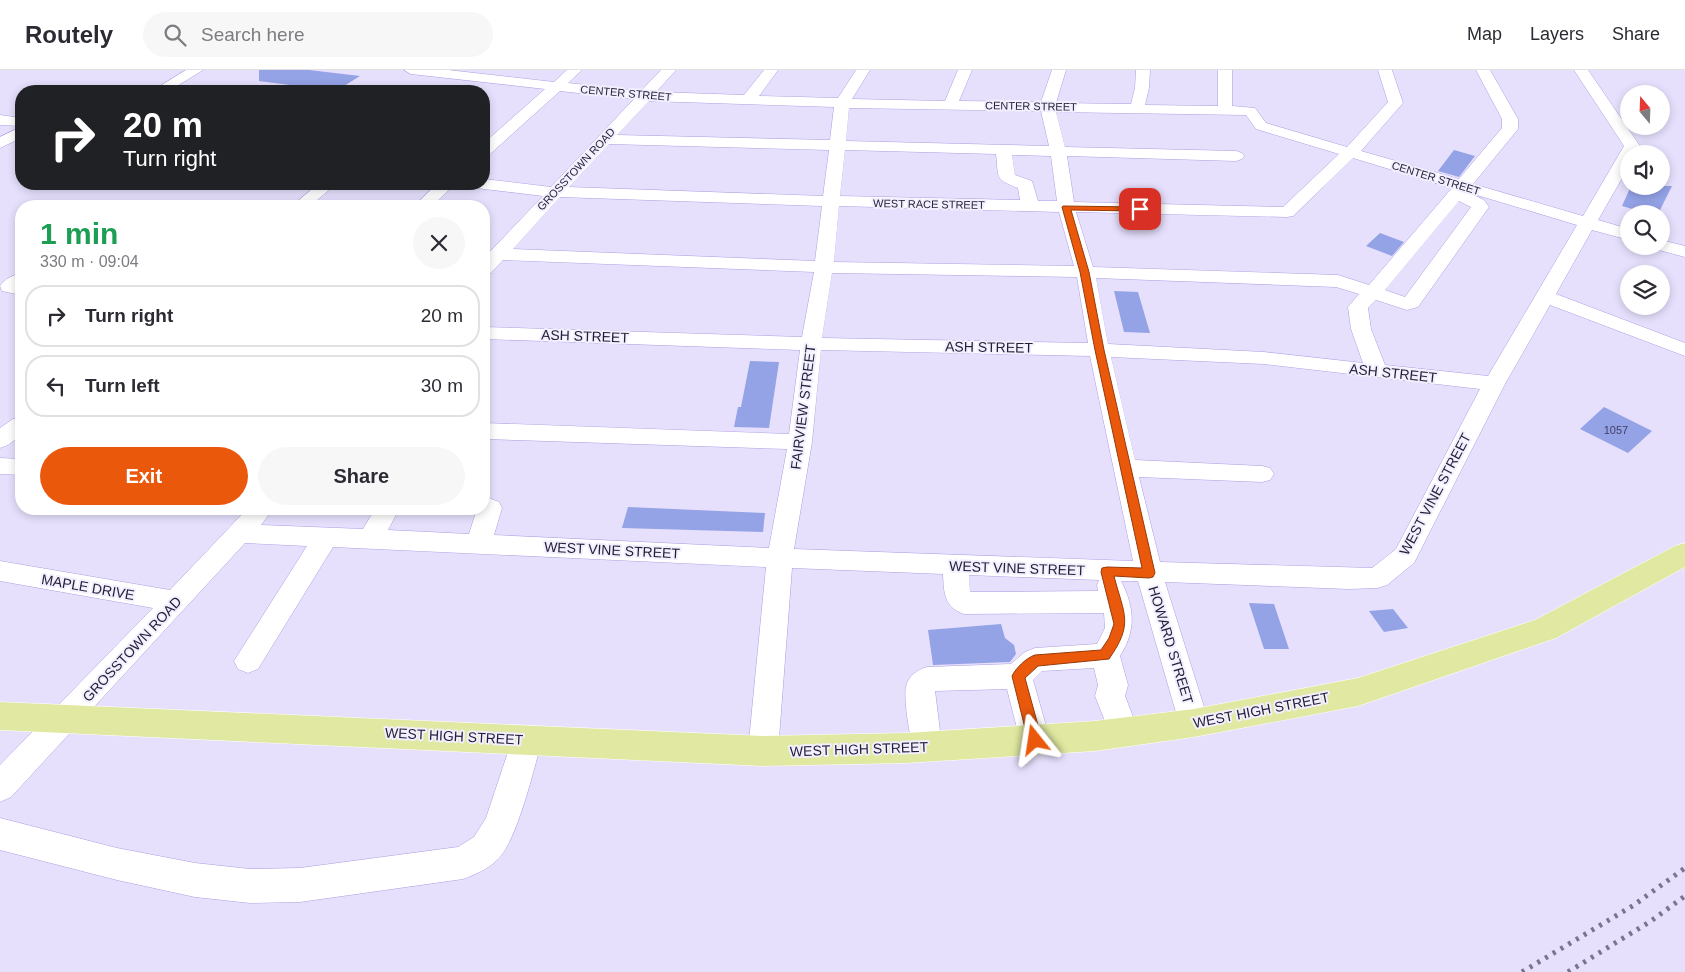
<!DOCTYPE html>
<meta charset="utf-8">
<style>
body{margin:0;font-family:Arial,sans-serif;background:#f7f7f7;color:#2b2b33;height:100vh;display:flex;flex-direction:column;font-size:19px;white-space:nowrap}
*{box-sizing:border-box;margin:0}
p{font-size:16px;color:#7c7c81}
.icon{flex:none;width:28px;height:28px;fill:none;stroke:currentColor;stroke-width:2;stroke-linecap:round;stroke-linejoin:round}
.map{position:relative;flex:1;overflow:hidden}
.details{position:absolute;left:15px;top:130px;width:475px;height:315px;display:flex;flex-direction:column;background:#fff;border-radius:20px;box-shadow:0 2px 8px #0003}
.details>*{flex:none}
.top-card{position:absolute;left:15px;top:15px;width:475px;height:105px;border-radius:20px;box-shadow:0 2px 8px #0003;background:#202124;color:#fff;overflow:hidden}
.needle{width:32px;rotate:341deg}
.tools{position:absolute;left:1620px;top:15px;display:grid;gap:10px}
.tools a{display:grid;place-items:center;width:50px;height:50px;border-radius:50%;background:#fff;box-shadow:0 2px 8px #0003;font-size:25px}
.pin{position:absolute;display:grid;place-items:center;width:42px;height:42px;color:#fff;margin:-21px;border-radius:10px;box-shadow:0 2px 8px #0006}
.me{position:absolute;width:55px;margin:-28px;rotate:345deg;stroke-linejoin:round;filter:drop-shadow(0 0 4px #0008)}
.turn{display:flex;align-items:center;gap:18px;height:105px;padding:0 25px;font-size:22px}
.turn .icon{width:65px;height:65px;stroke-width:2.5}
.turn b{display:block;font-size:35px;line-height:42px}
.round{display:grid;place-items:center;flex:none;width:52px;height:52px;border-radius:26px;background:#f7f7f7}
.head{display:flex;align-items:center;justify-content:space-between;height:85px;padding:0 25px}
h1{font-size:30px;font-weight:700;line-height:38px;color:#1e9e55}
.primary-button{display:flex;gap:10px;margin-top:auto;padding:10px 25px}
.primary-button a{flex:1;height:58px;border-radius:30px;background:#ea580c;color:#fff;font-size:20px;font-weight:700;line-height:58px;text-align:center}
.primary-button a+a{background:#f7f7f7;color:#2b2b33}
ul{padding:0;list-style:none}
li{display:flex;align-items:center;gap:15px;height:62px;margin:0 10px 8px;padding:0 15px;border:2px solid #e1e1e2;border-radius:20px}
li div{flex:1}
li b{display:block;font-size:19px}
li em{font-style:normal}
header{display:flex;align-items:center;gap:30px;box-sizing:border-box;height:70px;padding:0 25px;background:#fff;border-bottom:1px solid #e1e1e2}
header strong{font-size:24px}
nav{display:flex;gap:28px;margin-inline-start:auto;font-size:18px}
.search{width:350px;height:45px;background:#f7f7f7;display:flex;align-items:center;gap:12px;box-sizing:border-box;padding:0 18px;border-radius:28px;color:#7c7c81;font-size:19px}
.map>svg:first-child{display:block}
.building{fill:#94a2e6}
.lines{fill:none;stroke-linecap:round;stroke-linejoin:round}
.minor-casing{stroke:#ae9ee2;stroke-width:1}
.major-casing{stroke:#fff;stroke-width:1}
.minor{fill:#fff;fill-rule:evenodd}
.major{fill:#e0e8a1;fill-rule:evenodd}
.rail{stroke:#7b7490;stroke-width:5;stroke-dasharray:3 6;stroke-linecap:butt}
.route{fill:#ea580c;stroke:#983908}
.labels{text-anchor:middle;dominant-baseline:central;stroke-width:4;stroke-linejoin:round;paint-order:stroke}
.far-street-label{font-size:11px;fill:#241d37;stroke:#f2effe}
.number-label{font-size:11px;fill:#403e63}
.street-label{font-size:14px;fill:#241d37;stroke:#f2effe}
</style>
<header>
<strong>Routely</strong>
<div class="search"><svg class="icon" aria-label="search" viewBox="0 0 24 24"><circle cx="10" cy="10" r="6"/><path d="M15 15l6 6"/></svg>Search here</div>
<nav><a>Map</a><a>Layers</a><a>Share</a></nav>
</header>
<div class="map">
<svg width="1685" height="902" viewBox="0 0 1685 902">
<rect width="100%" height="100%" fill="#e6e0fd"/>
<path class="building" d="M 259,0 L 309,0 L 360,6 L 336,21 L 259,11 Z
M 1454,80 L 1475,86 L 1459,107 L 1438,101 Z
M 1631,116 L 1672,116 L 1658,144 L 1650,144 L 1622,136 Z
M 1380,163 L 1404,172 L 1392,186 L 1366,176 Z
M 1114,221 L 1138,222 L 1150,263 L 1124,262 Z
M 750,291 L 779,292 L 769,358 L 734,357 L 738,337 L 741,337 Z
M 1604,337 L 1652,361 L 1628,383 L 1580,359 Z
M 628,437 L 765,443 L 763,462 L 622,458 Z
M 1249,533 L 1274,534 L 1289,579 L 1264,579 Z
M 1393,539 L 1408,558 L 1384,562 L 1369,541 Z
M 1001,554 L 1005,568 L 1014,575 L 1016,584 L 1010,592 L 933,595 L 928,560 Z"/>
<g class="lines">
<defs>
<path id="minor" d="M 186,0 L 203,0 L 169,21 L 152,21 Z
M 404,0 L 448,0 L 554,12 L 567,0 L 582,0 L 568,13 L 641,21 L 661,0 L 676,0 L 656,22 L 744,25 L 764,0 L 778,0 L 759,26 L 838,28 L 856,0 L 870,0 L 852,29 L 945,31 L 958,0 L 972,0 L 959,31 L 1041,32 L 1052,0 L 1066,0 L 1056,33 L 1131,34 L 1135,18 L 1136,0 L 1150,0 L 1149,18 L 1145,35 L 1218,36 L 1218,0 L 1232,0 L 1232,36 L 1255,38 L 1266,53 L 1347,77 L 1388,32 L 1378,0 L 1392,0 L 1403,33 L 1361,81 L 1459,109 L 1502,58 L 1502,49 L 1476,0 L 1490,0 L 1518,49 L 1518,59 L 1473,114 L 1583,146 L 1624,76 L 1574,0 L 1588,0 L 1640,76 L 1635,84 L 1629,84 L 1629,96 L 1598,150 L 1629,159 L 1629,170 L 1592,160 L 1556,224 L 1685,273 L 1685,286 L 1550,235 L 1505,314 L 1414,493 L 1387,515 L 1378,518 L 1349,519 L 1165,512 L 1209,653 L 1205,662 L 1194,666 L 1183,662 L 1179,653 L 1138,511 L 1121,511 C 1135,538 1136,561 1120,586 L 1128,615 L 1125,626 L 1139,662 L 1135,671 L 1124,675 L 1113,671 L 1095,626 L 1098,615 L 1094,598 L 1042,601 L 1033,610 L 1050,670 L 1046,680 L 1035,684 L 1024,680 L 1020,670 L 1007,619 L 935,621 L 942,677 L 938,687 L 927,691 L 916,687 C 911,676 903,629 906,617 C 908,606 917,600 927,597 L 1011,594 L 1025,582 L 1035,578 L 1097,574 L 1105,558 L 1104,543 L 964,544 C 944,537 944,523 943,504 L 792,498 L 778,681 L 774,691 L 763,695 L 752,691 L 748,681 L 766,497 L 333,477 L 258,599 L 248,603 L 238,599 L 234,591 L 307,476 L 245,473 L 11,727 L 0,732 L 0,695 L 153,538 L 0,511 L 0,491 L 170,520 L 247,439 L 273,439 L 261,455 L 363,459 L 375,439 L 399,439 L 388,460 L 469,464 L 476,442 L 474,439 L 484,439 L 484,426 L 499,432 L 502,438 L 494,465 L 769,478 L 787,379 L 484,369 L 484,353 L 789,364 L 800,280 L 484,269 L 484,257 L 802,267 L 814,202 L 503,190 L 491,203 L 484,205 L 484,188 L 543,126 L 484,119 L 478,118 L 476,114 L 484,114 L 484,109 L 551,117 L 634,29 L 560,21 L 490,84 L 484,86 L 484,73 L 545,19 L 411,4 ZM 649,31 L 834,37 L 830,70 L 617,65 ZM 849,38 L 1041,41 L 1049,76 L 846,71 ZM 1056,42 L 1246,45 L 1256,59 L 1339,84 L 1283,137 L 1074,132 L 1067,86 L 1236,91 L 1242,89 L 1244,86 L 1242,83 L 1236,81 L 1065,77 ZM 609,74 L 829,80 L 823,126 L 569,117 ZM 845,80 L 996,84 C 999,108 994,109 1018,118 L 1020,130 L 840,126 ZM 1012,85 L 1051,86 L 1057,131 L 1038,131 L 1032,111 L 1015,105 ZM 1353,88 L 1452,118 L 1369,215 L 1338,205 L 1093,197 L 1076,142 L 1287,147 L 1293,146 ZM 1467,122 L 1577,155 L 1488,306 L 1385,295 L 1371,259 L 1368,238 L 1376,230 L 1407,240 L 1418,237 L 1489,137 L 1484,130 ZM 560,127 L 822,136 L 815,191 L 513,179 ZM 1459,131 L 1471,137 L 1405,227 L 1385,220 ZM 839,136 L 1059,142 L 1074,196 L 834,192 ZM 832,203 L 1077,207 L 1088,273 L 822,268 ZM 1096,208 L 1336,217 L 1359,224 L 1348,237 L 1351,259 L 1363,293 L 1264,282 L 1108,274 ZM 821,280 L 1090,286 L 1133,491 L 794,479 L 812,372 ZM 1111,287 L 1264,294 L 1480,319 L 1396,479 L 1372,498 L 1160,492 L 1139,407 L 1262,412 L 1270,410 L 1274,404 L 1270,398 L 1262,396 L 1135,390 ZM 969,505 L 1099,510 L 1097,515 L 1098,521 L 970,522 Z
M 0,45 L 21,48 L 21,56 L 0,55 Z
M 21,57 L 21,68 L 0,78 L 0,67 Z
M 318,114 L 336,114 L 310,136 L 292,136 Z
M 437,114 L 455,114 L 432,136 L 414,136 Z
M 1661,170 L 1685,176 L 1685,187 L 1655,179 L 1653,176 L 1661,176 Z
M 21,203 L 21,225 L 2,221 L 0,216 C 5,209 13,205 21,203 Z
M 21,347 L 21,365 L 8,375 L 0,378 L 0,358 L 13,349 Z
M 0,388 L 21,389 L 21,405 L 0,404 Z
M 527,656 L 538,660 L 542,670 C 534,698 517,772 497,790 C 488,799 474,805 463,809 L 300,832 L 250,833 L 195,827 L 117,810 L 0,780 L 0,748 L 117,778 L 195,793 L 250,799 L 300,798 L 458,777 L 474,767 L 486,748 L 512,670 L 516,660 Z"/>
<path id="major" d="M 1685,473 L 1685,497 L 1556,568 L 1358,636 L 1194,667 L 1095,681 L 906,693 L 763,696 L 0,660 L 0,632 L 763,666 L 906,663 L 1095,651 L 1194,639 L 1358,608 L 1535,550 L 1675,476 Z"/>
</defs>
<use href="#minor" class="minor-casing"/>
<use href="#major" class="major-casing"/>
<use href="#minor" class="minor"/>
<use href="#major" class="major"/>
<path class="rail" d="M 1522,902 L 1634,835 L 1685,798
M 1568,902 L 1651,851 L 1685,826"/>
</g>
<path class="route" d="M 1063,136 L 1140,137 L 1144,139 L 1140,141 L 1071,140 L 1089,202 L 1104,280 L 1155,503 L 1153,507 L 1149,508 L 1114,506 C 1124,545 1134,553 1109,589 L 1038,596 L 1025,608 L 1042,670 L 1040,674 L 1035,676 L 1030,674 L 1028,670 L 1012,606 C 1016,598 1026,588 1035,585 L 1101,580 L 1109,568 L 1114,554 L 1101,502 L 1102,498 L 1107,497 L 1142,498 L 1095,280 L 1080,202 L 1062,137 Z"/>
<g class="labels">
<g class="far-street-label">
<text transform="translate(626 23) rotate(5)">CENTER STREET</text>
<text transform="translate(1031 36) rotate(1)">CENTER STREET</text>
<text transform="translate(576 99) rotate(-47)">GROSSTOWN ROAD</text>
<text transform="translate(1436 108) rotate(17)">CENTER STREET</text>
<text transform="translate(929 134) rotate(1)">WEST RACE STREET</text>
</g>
<g class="number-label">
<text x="1616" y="360">1057</text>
</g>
<g class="street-label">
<text transform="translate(585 266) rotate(2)">ASH STREET</text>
<text transform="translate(989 277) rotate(1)">ASH STREET</text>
<text transform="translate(1393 303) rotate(6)">ASH STREET</text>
<text transform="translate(803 337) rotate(-83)">FAIRVIEW STREET</text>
<text transform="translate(1435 424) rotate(-62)">WEST VINE STREET</text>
<text transform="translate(612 480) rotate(3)">WEST VINE STREET</text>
<text transform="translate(1017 498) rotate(2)">WEST VINE STREET</text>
<text transform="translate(88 517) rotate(10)">MAPLE DRIVE</text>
<text transform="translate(1171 575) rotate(73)">HOWARD STREET</text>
<text transform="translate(132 579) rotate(-47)">GROSSTOWN ROAD</text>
<text transform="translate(1261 640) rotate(-11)">WEST HIGH STREET</text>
<text transform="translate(454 666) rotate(3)">WEST HIGH STREET</text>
<text transform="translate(859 679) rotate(-2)">WEST HIGH STREET</text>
</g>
</g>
</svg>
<div class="tools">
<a><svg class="needle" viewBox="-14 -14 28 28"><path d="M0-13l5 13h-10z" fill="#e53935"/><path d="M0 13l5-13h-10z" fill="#7c7c81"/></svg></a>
<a><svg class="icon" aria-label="sound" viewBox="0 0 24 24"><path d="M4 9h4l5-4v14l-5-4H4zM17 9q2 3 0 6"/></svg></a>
<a><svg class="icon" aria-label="search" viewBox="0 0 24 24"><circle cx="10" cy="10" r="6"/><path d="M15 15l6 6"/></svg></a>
<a><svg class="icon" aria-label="layers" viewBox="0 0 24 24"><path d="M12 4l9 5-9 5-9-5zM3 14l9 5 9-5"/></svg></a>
</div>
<div class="pin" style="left:1140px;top:139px;background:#d93025"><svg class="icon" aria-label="arrive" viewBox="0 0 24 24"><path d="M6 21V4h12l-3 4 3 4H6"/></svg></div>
<svg class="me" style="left:1035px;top:670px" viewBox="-20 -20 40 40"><path d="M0-17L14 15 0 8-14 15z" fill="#ea580c" stroke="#fff" stroke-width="4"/></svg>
<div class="top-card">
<div class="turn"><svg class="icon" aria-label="right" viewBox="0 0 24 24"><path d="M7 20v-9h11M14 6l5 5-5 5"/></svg><div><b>20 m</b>Turn right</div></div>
</div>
<section class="details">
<div class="head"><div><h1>1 min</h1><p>330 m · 09:04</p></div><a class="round"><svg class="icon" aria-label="close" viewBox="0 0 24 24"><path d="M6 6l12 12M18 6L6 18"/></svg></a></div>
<ul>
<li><svg class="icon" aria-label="right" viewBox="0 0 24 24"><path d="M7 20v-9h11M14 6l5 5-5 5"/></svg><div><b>Turn right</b></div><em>20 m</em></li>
<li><svg class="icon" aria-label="left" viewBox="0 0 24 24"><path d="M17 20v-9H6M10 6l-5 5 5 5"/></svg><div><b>Turn left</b></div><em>30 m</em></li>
</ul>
<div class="primary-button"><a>Exit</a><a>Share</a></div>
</section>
</div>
